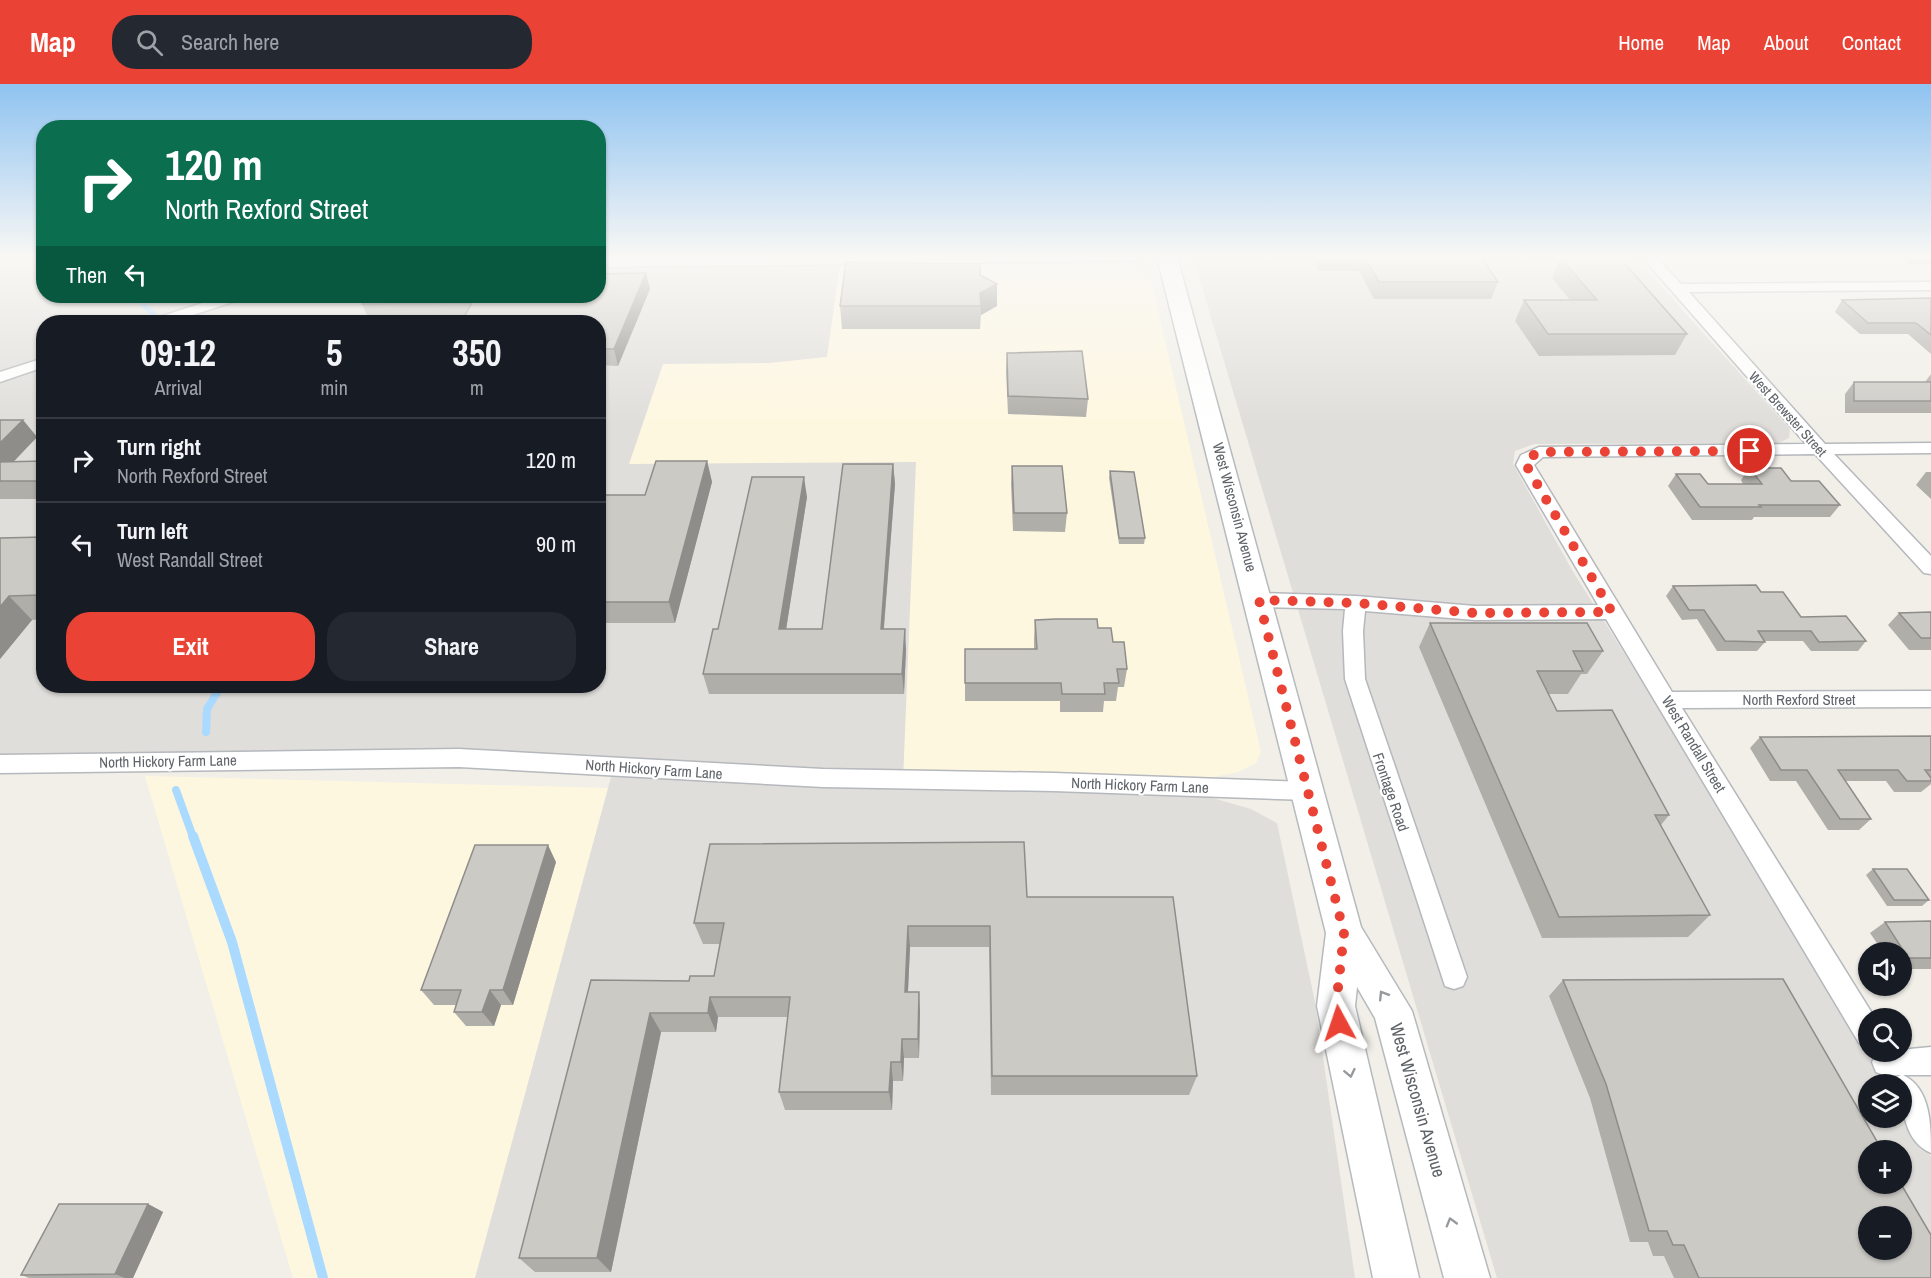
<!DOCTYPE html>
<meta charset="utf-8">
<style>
body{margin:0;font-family:"Archivo Narrow",sans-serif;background:#242831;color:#f1f3f6;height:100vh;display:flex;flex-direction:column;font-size:22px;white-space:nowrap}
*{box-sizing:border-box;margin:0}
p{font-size:20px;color:#9ea1a6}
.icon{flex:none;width:33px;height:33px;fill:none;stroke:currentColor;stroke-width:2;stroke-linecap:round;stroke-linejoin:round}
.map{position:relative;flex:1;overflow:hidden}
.side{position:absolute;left:36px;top:231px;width:570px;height:378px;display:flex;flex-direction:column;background:#171b24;border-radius:24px;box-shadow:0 2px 4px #0004}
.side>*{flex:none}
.hud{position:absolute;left:36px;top:36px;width:570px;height:183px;border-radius:24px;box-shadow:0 2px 4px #0004;background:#0b6e4f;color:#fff;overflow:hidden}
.tools{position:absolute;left:1858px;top:858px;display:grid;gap:12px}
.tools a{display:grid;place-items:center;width:54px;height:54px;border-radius:50%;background:#171b24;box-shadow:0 2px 4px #0004;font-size:30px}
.pin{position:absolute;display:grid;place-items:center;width:51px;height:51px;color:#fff;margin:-26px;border:3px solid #fff;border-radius:50%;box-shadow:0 2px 6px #0007}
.me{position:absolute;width:66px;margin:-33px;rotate:355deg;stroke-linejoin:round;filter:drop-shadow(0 0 4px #0008)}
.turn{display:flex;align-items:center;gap:21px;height:126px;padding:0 30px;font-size:27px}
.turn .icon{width:78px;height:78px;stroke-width:2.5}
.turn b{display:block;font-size:42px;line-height:51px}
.then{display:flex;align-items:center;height:57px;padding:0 30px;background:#0003;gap:12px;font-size:22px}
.eta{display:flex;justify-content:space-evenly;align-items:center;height:102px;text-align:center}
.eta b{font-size:36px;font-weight:800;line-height:42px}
.primary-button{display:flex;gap:12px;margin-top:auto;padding:12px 30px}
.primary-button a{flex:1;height:69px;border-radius:24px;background:#ea4335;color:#fff;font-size:24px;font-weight:800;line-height:69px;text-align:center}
.primary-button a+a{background:#242831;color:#f1f3f6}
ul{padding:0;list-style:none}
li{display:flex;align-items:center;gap:18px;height:84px;padding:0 30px;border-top:2px solid #363941}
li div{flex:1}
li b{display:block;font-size:22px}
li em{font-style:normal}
header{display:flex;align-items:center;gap:36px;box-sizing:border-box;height:84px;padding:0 30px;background:#ea4335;color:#fff}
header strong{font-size:28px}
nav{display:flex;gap:33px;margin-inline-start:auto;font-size:21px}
.search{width:420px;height:54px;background:#242831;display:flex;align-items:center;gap:15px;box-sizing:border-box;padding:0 21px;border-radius:24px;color:#9ea1a6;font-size:22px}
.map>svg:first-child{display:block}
.commercial{fill:#fef7e0}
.industrial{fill:#e0deda;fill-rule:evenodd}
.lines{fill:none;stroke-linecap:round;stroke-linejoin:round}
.stream-far2{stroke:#aadaff;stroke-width:5}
.stream-far1{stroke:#aadaff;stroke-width:8}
.stream{stroke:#aadaff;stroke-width:10}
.minor-casing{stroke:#b5b8bc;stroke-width:3}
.secondary-casing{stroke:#b6babf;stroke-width:3}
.minor{fill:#fff;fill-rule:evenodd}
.secondary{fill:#fff;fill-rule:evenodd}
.wall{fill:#afaea9}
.shaded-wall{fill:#8f8d8a}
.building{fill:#cccac5;stroke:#8f8d8a;stroke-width:1.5;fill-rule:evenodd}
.oneway{stroke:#979a9d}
.route{stroke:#ea4335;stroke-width:10;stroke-dasharray:0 18}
.labels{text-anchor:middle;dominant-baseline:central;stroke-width:4.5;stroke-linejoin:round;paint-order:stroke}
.far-street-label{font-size:14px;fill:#5f6368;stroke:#fff}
.street-label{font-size:15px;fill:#5f6368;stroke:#fff}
.near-street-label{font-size:18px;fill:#5f6368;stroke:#fff}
</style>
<header>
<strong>Map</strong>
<div class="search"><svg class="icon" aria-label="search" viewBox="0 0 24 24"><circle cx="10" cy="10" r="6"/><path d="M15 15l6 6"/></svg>Search here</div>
<nav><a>Home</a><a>Map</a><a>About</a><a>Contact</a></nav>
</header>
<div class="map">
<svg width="1931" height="1194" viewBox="0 0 1931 1194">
<rect width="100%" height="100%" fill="#f1efe8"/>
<path class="commercial" d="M 841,173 L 1136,173 L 1139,186 L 1150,194 L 1152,201 L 1261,668 L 1256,679 L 1238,688 L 1171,702 L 903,697 L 629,380 L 663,280 L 769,279 L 827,272 Z
M 145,692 L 610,704 L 475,1194 L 293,1194 Z"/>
<path class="industrial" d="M 0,173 L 43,173 L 44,212 L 598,212 L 599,173 L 841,173 L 827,273 L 769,279 L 663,280 L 629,380 L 916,378 L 903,697 L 1171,702 L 1251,725 L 1277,739 L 1315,918 L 1355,1194 L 475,1194 L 614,682 L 0,680 ZM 44,238 L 598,238 L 598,602 L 44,602 Z
M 1193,173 L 1635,173 L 1790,345 L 1789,354 L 1779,359 L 1534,360 L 1515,367 L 1513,380 L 1572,486 L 1763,790 L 1888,1000 L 1869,1000 L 1869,1034 L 1902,1034 L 1902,1024 L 1931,1073 L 1931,1194 L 1497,1194 ZM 1869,1066 L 1902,1066 L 1902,1100 L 1869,1100 ZM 1869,1132 L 1902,1132 L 1902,1166 L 1869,1166 Z"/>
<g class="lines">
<path class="stream-far2" d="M 135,212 L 154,231"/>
<path class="stream-far1" d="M 206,648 L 207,625 L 221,602
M 176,706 L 193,753"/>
<path class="stream" d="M 193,752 L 232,858 L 323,1194"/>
<defs>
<path id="minor" d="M 763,173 L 1145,173 L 1138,177 L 598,183 L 598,175 Z
M 1642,173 L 1656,173 L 1681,200 L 1931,198 L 1931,206 L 1689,208 L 1825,360 L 1931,359 L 1931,369 L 1834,370 L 1931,472 L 1931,490 L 1924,489 L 1815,370 L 1543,373 L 1534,381 L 1672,608 L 1931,607 L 1931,623 L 1682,624 L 1875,934 L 1869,934 L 1869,963 L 1859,959 L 1606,535 L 1475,536 L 1365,527 L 1363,547 L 1365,595 L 1467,893 L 1463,902 L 1454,905 L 1445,902 L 1345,595 L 1343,547 L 1345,525 L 1259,523 L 1252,521 L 1249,516 L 1252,511 L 1259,509 L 1356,512 L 1475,522 L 1598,521 L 1516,381 L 1521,371 L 1539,363 L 1806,360 Z
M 224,212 L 244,212 L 242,215 L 171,238 L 151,238 L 153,235 Z
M 44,274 L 44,283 L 0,298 L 0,288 Z
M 459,665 L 823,685 L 1054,689 L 1308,698 L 1316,700 L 1319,707 L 1316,714 L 1308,716 L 1054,707 L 823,703 L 459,683 L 0,689 L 0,671 Z
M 1931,963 L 1931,991 L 1903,991 C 1931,1004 1931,1042 1931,1069 C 1904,1057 1902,1026 1902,1000 L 1890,1000 L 1892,995 L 1901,991 L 1886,992 L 1876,988 L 1872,978 L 1878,968 Z"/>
<path id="secondary" d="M 1157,173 L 1177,173 L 1361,843 L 1412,927 L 1490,1194 L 1444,1194 L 1375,934 L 1357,903 L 1355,922 L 1419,1194 L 1373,1194 L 1317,922 L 1326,849 Z"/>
</defs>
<use href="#minor" class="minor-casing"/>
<use href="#secondary" class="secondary-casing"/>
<use href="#minor" class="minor"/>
<use href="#secondary" class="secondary"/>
</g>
<path class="wall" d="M 1312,173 L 1481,173 L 1498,198 L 1491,215 L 1374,215 L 1359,187 L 1318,187 Z
M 1560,173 L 1687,250 L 1675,271 L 1539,272 L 1515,237 L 1524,216 L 1570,216 L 1552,194 Z
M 1897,173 L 1931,173 L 1931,180 L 1910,180 Z
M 980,191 L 997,222 L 981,231 L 980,245 L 842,245 L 840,222 Z
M 650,205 L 618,282 L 598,281 L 598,238 L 462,236 L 369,236 L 362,220 Z
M 1931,214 L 1931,270 L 1908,250 L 1860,250 L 1835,228 L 1842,216 Z
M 1007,269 L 1088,315 L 1086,333 L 1008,330 L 1006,287 Z
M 1931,290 L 1931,329 L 1845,329 L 1845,310 L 1854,298 L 1925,298 Z
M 0,336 L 23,336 L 37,353 L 13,378 L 44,377 L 44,415 L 0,415 Z
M 707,377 L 712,398 L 675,539 L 598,539 L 598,399 L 602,399 L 605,411 L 645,411 Z
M 893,380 L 895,400 L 884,545 L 906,565 L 904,610 L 709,610 L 703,590 L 718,545 L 807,413 L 786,545 L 822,545 Z
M 1012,382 L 1067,429 L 1065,448 L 1013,447 L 1011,400 Z
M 1749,384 L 1791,397 L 1840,421 L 1830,433 L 1754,433 L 1752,436 L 1692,436 L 1668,402 L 1676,390 L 1708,400 L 1743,400 L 1741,396 Z
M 1110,387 L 1145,454 L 1144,460 L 1119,460 L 1109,394 Z
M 1926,388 L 1931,388 L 1931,415 L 1916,401 Z
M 44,453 L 44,535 L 32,536 L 0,575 L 0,454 Z
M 1673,502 L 1761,508 L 1801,533 L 1866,557 L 1858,567 L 1811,567 L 1803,557 L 1764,557 L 1765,558 L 1757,567 L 1717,567 L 1697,535 L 1682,536 L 1666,512 Z
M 1931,528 L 1931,566 L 1909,566 L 1888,541 L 1899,529 Z
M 1035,536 L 1098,544 L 1113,558 L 1127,585 L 1124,603 L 1118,603 L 1116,617 L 1104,617 L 1103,628 L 1060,628 L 1060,617 L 965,617 L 965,565 L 1034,565 L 1034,554 Z
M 1430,539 L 1603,567 L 1587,590 L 1581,590 L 1568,610 L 1548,610 L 1557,627 L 1669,731 L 1661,741 L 1710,831 L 1688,853 L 1542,854 L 1419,563 Z
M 1931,652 L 1931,700 L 1921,708 L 1894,708 L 1886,697 L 1845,697 L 1871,735 L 1859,746 L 1828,746 L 1796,697 L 1770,697 L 1750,664 L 1760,653 Z
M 556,778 L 513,921 L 501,921 L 494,942 L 466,942 L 454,928 L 456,921 L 434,921 L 421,906 Z
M 1873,785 L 1929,816 L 1922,822 L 1887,822 L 1866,791 Z
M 1027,813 L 1197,992 L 1189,1011 L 991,1011 L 989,863 L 910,863 L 908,908 L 920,927 L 919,974 L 904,974 L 903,997 L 893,997 L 892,1026 L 785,1026 L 779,1008 L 788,933 L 718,933 L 716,948 L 661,948 L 611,1188 L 535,1188 L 519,1174 L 591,896 L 689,897 L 714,892 L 720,860 L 703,860 L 694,839 Z
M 1931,837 L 1931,885 L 1902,885 L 1902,868 L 1883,868 L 1870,849 L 1885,838 Z
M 1563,896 L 1931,1194 L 1674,1194 L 1664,1172 L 1653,1172 L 1648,1158 L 1630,1158 L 1590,1014 L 1549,912 Z
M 148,1120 L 163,1128 L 133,1194 L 29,1194 L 21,1191 Z"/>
<path class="shaded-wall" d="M 646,189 L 650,205 L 618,282 L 614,265 Z
M 997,200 L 997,222 L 981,231 L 980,209 Z
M 23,336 L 37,353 L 0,392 L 0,359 Z
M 707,377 L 712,398 L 675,539 L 669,518 Z
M 893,380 L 895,400 L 882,565 L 881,545 Z
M 804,393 L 807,413 L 783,565 L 779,545 Z
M 602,399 L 608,419 L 598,413 L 598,408 Z
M 9,512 L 32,536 L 0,575 L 0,523 Z
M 905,545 L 906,565 L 904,610 L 902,590 Z
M 548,761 L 556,778 L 513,921 L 503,906 Z
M 908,842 L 910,863 L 907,927 L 905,908 Z
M 490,906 L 501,921 L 494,942 L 482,928 Z
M 919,908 L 920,927 L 919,974 L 918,955 Z
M 710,913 L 718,933 L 716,948 L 708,929 Z
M 650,929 L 661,948 L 611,1188 L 597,1174 Z
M 902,955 L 904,974 L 903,997 L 901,978 Z
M 891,978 L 893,997 L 892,1026 L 889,1008 Z
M 148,1120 L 163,1128 L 133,1194 L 125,1194 L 115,1190 Z"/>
<path class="building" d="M 1365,173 L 1481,173 L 1498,198 L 1379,198 Z
M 1560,173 L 1619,173 L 1687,250 L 1548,250 L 1524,216 L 1597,216 Z
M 846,178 L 980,180 L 980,191 L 997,200 L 980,209 L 981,222 L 840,222 Z
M 646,189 L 614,265 L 598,265 L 598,238 L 461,238 L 472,219 L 362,220 L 368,212 L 598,212 L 598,190 Z
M 1931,214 L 1931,251 L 1916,239 L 1868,239 L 1842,216 Z
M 1082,267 L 1088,315 L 1008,312 L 1007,269 Z
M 1854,298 L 1931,298 L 1931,317 L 1854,317 Z
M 0,336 L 23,336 L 0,359 Z
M 44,377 L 44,396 L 42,397 L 0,397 L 0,378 Z
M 656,377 L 707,377 L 669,518 L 598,518 L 598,411 L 645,411 Z
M 843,380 L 893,380 L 881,545 L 905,545 L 902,590 L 703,590 L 713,545 L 718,545 L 752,393 L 804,393 L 779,545 L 822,545 Z
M 1012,382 L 1062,382 L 1067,429 L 1014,429 Z
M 1749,384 L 1781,384 L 1791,397 L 1819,397 L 1840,421 L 1759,421 L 1761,423 L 1700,423 L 1676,390 L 1700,390 L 1708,400 L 1762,400 Z
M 1110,387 L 1134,388 L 1145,454 L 1119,454 Z
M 598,399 L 602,399 L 598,408 Z
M 44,453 L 44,508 L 41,511 L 9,512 L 0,523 L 0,454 Z
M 1756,501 L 1761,508 L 1783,508 L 1801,533 L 1846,532 L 1866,557 L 1819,558 L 1811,547 L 1758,547 L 1765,558 L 1725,557 L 1704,526 L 1689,526 L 1673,502 Z
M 1931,528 L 1931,554 L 1921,554 L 1899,529 Z
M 1056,535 L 1097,535 L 1098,544 L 1111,544 L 1113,558 L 1124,558 L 1127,585 L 1117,585 L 1119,599 L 1104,599 L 1105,610 L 1062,610 L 1061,599 L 965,599 L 965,565 L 1037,565 L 1035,536 Z
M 1430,539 L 1587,539 L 1603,567 L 1573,567 L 1583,587 L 1537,587 L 1557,627 L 1612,626 L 1669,731 L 1655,731 L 1710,831 L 1559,833 Z
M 1931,652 L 1931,686 L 1925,686 L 1931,694 L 1931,697 L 1907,697 L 1898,686 L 1838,686 L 1871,735 L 1840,735 L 1807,686 L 1781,686 L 1760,653 Z
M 1024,758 L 1027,813 L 1173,813 L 1197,992 L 992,992 L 990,842 L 908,842 L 905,908 L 919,908 L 918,955 L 902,955 L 901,978 L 891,978 L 889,1008 L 779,1008 L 790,913 L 710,913 L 708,929 L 650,929 L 597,1174 L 519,1174 L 591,896 L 689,897 L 690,892 L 714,892 L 724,839 L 694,839 L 710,760 Z
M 475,761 L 548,761 L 503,906 L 490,906 L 482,928 L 454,928 L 461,906 L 421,906 Z
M 1873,785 L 1907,785 L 1929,816 L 1894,816 Z
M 1931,837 L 1931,874 L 1908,874 L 1885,838 Z
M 1783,895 L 1882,1066 L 1869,1066 L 1869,1100 L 1901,1100 L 1931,1151 L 1931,1194 L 1699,1194 L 1684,1161 L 1673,1161 L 1667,1147 L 1649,1147 L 1606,1000 L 1563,896 ZM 1869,1132 L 1902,1132 L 1902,1166 L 1869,1166 Z
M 59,1120 L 148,1120 L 115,1190 L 21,1191 Z"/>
<defs><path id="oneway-chevron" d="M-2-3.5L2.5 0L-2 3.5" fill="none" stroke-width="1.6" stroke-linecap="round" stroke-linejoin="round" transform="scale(1.5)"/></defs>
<g class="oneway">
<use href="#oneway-chevron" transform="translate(1383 911) rotate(-122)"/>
<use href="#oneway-chevron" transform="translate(1350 989) rotate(78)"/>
<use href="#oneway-chevron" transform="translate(1451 1138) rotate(-106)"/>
</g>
<linearGradient id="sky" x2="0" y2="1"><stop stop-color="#8fc3f1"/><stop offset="0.51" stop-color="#f9f8f5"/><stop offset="1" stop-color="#f9f8f5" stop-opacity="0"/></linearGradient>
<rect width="1931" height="340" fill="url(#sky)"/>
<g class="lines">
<path class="route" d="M 1339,939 L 1336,922 L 1344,849 L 1259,516 L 1356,519 L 1474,529 L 1612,528 L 1526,381 L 1527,375 L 1539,368 L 1750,367"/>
</g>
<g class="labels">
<g class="far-street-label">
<text transform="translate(1788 330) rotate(48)">West Brewster Street</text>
</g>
<g class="street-label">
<text transform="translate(1235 423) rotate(75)">West Wisconsin Avenue</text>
<text x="1799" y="615">North Rexford Street</text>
<text transform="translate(1694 660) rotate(59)">West Randall Street</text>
<text transform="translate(168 677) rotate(-1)">North Hickory Farm Lane</text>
<text transform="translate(654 685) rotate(4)">North Hickory Farm Lane</text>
<text transform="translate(1140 701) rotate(2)">North Hickory Farm Lane</text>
<text transform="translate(1391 708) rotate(71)">Frontage Road</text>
</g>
<g class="near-street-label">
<text transform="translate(1418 1016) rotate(74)">West Wisconsin Avenue</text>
</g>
</g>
</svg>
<div class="tools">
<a><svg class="icon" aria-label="sound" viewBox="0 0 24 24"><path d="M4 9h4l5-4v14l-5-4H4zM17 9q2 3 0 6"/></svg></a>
<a><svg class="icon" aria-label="search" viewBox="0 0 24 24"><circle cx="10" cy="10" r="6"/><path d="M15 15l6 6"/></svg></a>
<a><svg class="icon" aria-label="layers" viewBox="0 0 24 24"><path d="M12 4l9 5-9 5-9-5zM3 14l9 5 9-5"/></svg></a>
<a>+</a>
<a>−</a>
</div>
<div class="pin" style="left:1750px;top:367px;background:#d93025"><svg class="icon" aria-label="arrive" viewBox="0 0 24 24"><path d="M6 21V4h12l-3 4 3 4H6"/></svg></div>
<svg class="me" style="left:1339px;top:939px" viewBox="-20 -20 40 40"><path d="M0-17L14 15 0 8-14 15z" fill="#ea4335" stroke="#fff" stroke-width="4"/></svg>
<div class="hud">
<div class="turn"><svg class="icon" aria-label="right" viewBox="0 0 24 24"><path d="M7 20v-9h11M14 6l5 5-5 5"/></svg><div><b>120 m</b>North Rexford Street</div></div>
<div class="then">Then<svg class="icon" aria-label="left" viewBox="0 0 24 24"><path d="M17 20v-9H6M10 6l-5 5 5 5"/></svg></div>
</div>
<section class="side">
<div class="eta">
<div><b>09:12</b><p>Arrival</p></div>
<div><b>5</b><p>min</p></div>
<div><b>350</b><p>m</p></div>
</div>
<ul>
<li><svg class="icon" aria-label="right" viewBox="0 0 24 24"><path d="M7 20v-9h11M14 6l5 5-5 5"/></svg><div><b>Turn right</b><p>North Rexford Street</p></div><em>120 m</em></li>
<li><svg class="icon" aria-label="left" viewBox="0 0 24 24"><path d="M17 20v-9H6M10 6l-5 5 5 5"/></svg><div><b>Turn left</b><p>West Randall Street</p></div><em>90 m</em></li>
</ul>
<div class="primary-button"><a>Exit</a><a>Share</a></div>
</section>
</div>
